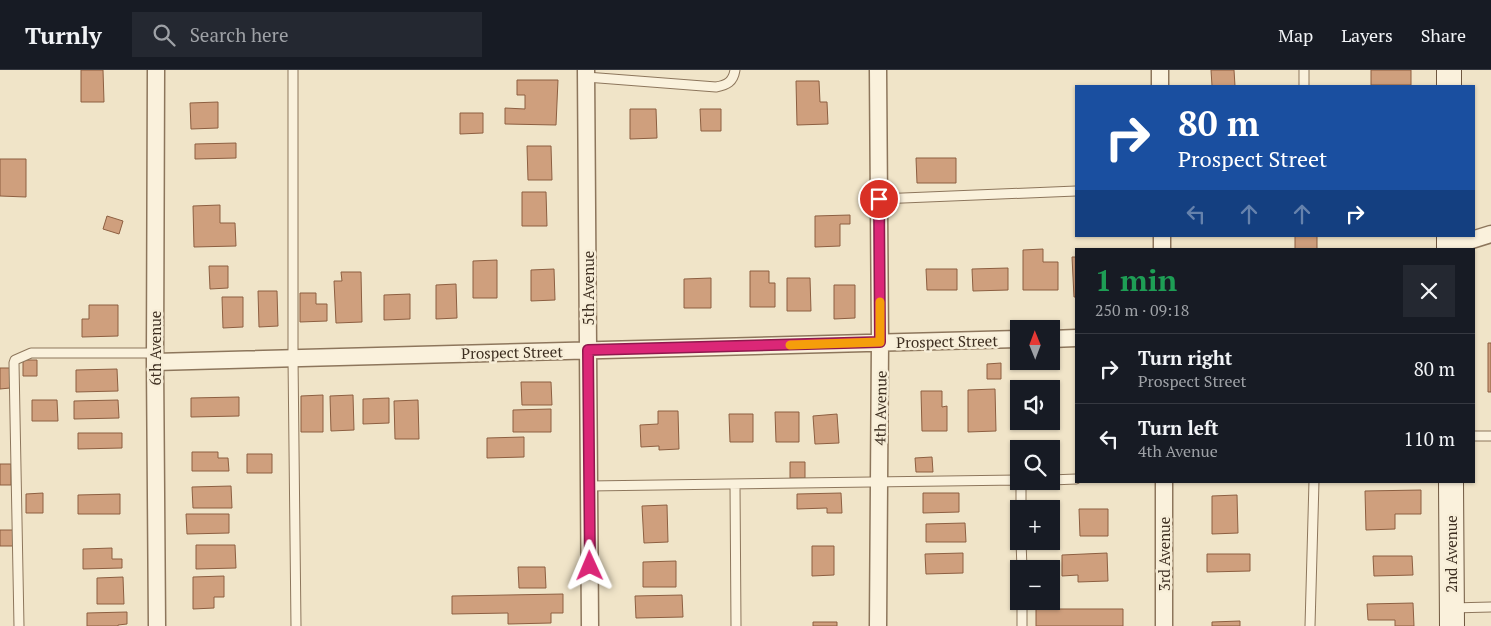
<!DOCTYPE html>
<meta charset="utf-8">
<style>
body{margin:0;font-family:"PT Serif",serif;background:#242831;color:#f1f3f6;height:100vh;display:flex;flex-direction:column;font-size:19px;white-space:nowrap}
*{box-sizing:border-box;margin:0}
p{font-size:16px;color:#9ea1a6}
.icon{flex:none;width:28px;height:28px;fill:none;stroke:currentColor;stroke-width:2;stroke-linecap:round;stroke-linejoin:round}
.map{position:relative;flex:1;overflow:hidden}
.panel{position:absolute;left:1075px;top:178px;width:400px;height:235px;display:flex;flex-direction:column;background:#171b24;border-radius:0px;box-shadow:0 1px 4px #0004}
.panel>*{flex:none}
.top-card{position:absolute;left:1075px;top:15px;width:400px;height:152px;border-radius:0px;box-shadow:0 1px 4px #0004;background:#1a4fa0;color:#fff;overflow:hidden}
.needle{width:32px;rotate:359deg}
.buttons{position:absolute;left:1010px;top:250px;display:grid;gap:10px}
.buttons a{display:grid;place-items:center;width:50px;height:50px;border-radius:0px;background:#171b24;box-shadow:0 1px 4px #0004;font-size:25px}
.pin{position:absolute;display:grid;place-items:center;width:42px;height:42px;color:#fff;margin:-21px;border:2px solid #fff;border-radius:50%;box-shadow:0 1px 5px #0007}
.me{position:absolute;width:55px;margin:-28px;rotate:359deg;stroke-linejoin:round;filter:drop-shadow(0 0 4px #0008)}
.turn{display:flex;align-items:center;gap:18px;height:105px;padding:0 20px;font-size:22px}
.turn .icon{width:65px;height:65px;stroke-width:2.5}
.turn b{display:block;font-size:35px;line-height:42px}
.lanes{display:flex;align-items:center;height:48px;padding:0 20px;background:#0003;justify-content:center;gap:25px;direction:ltr}
.lanes .off{opacity:.35}
.round{display:grid;place-items:center;flex:none;width:52px;height:52px;border-radius:0px;background:#242831}
.overview{display:flex;align-items:center;justify-content:space-between;height:85px;padding:0 20px}
h1{font-size:30px;font-weight:800;line-height:38px;color:#1e9e55}
ul{padding:0;list-style:none}
li{display:flex;align-items:center;gap:15px;height:70px;padding:0 20px;border-top:1px solid #363941}
li div{flex:1}
li b{display:block;font-size:19px}
li em{font-style:normal}
header{display:flex;align-items:center;gap:30px;box-sizing:border-box;height:70px;padding:0 25px;background:#171b24;border-bottom:1px solid #363941}
header strong{font-size:24px}
nav{display:flex;gap:28px;margin-inline-start:auto;font-size:18px}
.search{width:350px;height:45px;background:#242831;display:flex;align-items:center;gap:12px;box-sizing:border-box;padding:0 18px;border-radius:0px;color:#9ea1a6;font-size:19px}
.map>svg:first-child{display:block}
.building{fill:#cf9f7d;stroke:#8d5f41}
.lines{fill:none;stroke-linecap:round;stroke-linejoin:round}
.lane-casing{stroke:#8d765c;stroke-width:11}
.street-casing{stroke:#8d765c;stroke-width:19}
.secondary-casing{stroke:#6f573f;stroke-width:26}
.lane{stroke:#faf1dc;stroke-width:9}
.street{stroke:#faf1dc;stroke-width:16}
.secondary{stroke:#faf1dc;stroke-width:24}
.route-casing{stroke:#8e194d;stroke-width:12}
.route{stroke:#db2777;stroke-width:9}
.slow{stroke:#f59e0b;stroke-width:9}
.labels{text-anchor:middle;dominant-baseline:central;stroke-width:5;stroke-linejoin:round;paint-order:stroke}
.street-label{font-size:15px;fill:#3d2e20;stroke:#f7eed8}
</style>
<header>
<strong>Turnly</strong>
<div class="search"><svg class="icon" aria-label="search" viewBox="0 0 24 24"><circle cx="10" cy="10" r="6"/><path d="M15 15l6 6"/></svg>Search here</div>
<nav><a>Map</a><a>Layers</a><a>Share</a></nav>
</header>
<div class="map">
<svg width="1491" height="556" viewBox="0 0 1491 556">
<rect width="100%" height="100%" fill="#f0e4c8"/>
<path class="building" d="M 81,0 L 103,0 L 104,32 L 81,32 Z
M 1211,0 L 1234,0 L 1235,16 L 1212,16 Z
M 1371,0 L 1411,0 L 1411,15 L 1371,15 Z
M 517,10 L 558,10 L 556,55 L 505,54 L 505,38 L 525,39 L 525,25 L 517,25 Z
M 796,11 L 819,11 L 820,32 L 827,32 L 828,54 L 797,55 Z
M 218,32 L 218,58 L 191,59 L 190,33 Z
M 630,39 L 656,39 L 657,68 L 630,69 Z
M 700,39 L 721,39 L 721,61 L 701,61 Z
M 460,43 L 483,43 L 483,63 L 460,64 Z
M 236,73 L 236,88 L 195,89 L 195,74 Z
M 527,76 L 551,76 L 552,110 L 528,110 Z
M 916,88 L 956,88 L 956,113 L 917,113 Z
M 0,89 L 26,89 L 26,127 L 0,126 Z
M 522,122 L 546,122 L 547,156 L 522,156 Z
M 220,135 L 220,153 L 235,153 L 236,176 L 194,177 L 193,136 Z
M 850,145 L 850,154 L 840,154 L 840,176 L 815,177 L 815,146 Z
M 107,146 L 123,151 L 119,164 L 103,159 Z
M 1295,166 L 1317,166 L 1317,179 L 1295,179 Z
M 1043,179 L 1043,192 L 1058,192 L 1058,220 L 1023,220 L 1023,180 Z
M 1072,187 L 1076,187 L 1076,227 L 1074,227 Z
M 497,190 L 497,228 L 473,228 L 473,191 Z
M 209,196 L 228,196 L 228,218 L 210,219 Z
M 1008,198 L 1008,220 L 973,221 L 972,199 Z
M 554,199 L 555,230 L 531,231 L 531,200 Z
M 926,199 L 957,199 L 957,220 L 927,220 Z
M 750,201 L 769,201 L 769,213 L 775,213 L 775,237 L 750,237 Z
M 341,202 L 361,202 L 362,252 L 336,253 L 334,211 L 342,211 Z
M 711,208 L 711,238 L 684,238 L 684,209 Z
M 787,208 L 810,208 L 811,241 L 787,241 Z
M 456,214 L 457,248 L 436,249 L 436,215 Z
M 834,215 L 855,215 L 855,248 L 834,249 Z
M 258,221 L 277,221 L 278,256 L 259,257 Z
M 300,223 L 316,223 L 316,234 L 327,234 L 327,251 L 300,252 Z
M 410,224 L 410,249 L 384,250 L 384,225 Z
M 222,227 L 243,227 L 243,257 L 223,258 Z
M 89,235 L 118,235 L 118,266 L 82,267 L 82,249 L 89,249 Z
M 1488,273 L 1491,273 L 1491,322 L 1488,322 Z
M 23,290 L 37,290 L 37,306 L 23,306 Z
M 1001,293 L 1001,309 L 987,309 L 987,294 Z
M 0,298 L 10,298 L 10,318 L 0,319 Z
M 117,299 L 118,321 L 76,322 L 76,300 Z
M 521,312 L 551,312 L 552,335 L 522,335 Z
M 995,319 L 996,361 L 968,362 L 968,320 Z
M 921,321 L 942,321 L 942,337 L 947,336 L 947,361 L 922,361 Z
M 323,325 L 323,362 L 301,362 L 301,326 Z
M 353,325 L 354,360 L 331,361 L 330,326 Z
M 239,327 L 239,346 L 191,347 L 191,328 Z
M 389,328 L 389,353 L 363,354 L 363,329 Z
M 32,330 L 57,330 L 58,351 L 32,351 Z
M 118,330 L 119,348 L 74,349 L 74,331 Z
M 418,330 L 419,369 L 395,369 L 394,331 Z
M 1017,332 L 1019,332 L 1019,351 L 1051,351 L 1051,332 L 1056,332 L 1057,355 L 1017,355 Z
M 551,339 L 551,362 L 513,362 L 513,340 Z
M 658,341 L 678,341 L 679,379 L 659,380 L 659,376 L 641,377 L 640,355 L 658,354 Z
M 775,342 L 799,342 L 799,372 L 776,372 Z
M 729,344 L 753,344 L 753,372 L 730,372 Z
M 837,344 L 839,373 L 815,374 L 813,346 Z
M 78,363 L 122,363 L 122,378 L 78,379 Z
M 524,367 L 524,387 L 487,388 L 487,368 Z
M 192,382 L 218,382 L 218,388 L 228,388 L 229,401 L 192,401 Z
M 247,384 L 272,384 L 272,403 L 247,403 Z
M 932,387 L 933,402 L 916,402 L 915,388 Z
M 790,392 L 805,392 L 805,408 L 790,408 Z
M 0,394 L 11,394 L 11,415 L 0,415 Z
M 231,416 L 232,438 L 193,438 L 192,417 Z
M 1421,420 L 1421,444 L 1395,444 L 1395,459 L 1366,460 L 1365,421 Z
M 43,423 L 43,443 L 26,443 L 26,424 Z
M 841,423 L 842,443 L 827,443 L 827,438 L 797,439 L 797,424 Z
M 923,423 L 959,423 L 959,442 L 923,443 Z
M 120,424 L 120,444 L 78,444 L 78,425 Z
M 1237,425 L 1238,463 L 1212,464 L 1212,426 Z
M 667,435 L 668,472 L 644,473 L 642,436 Z
M 1079,439 L 1108,439 L 1108,466 L 1080,466 Z
M 186,444 L 229,444 L 229,463 L 187,464 Z
M 965,453 L 966,472 L 926,472 L 926,454 Z
M 0,460 L 13,460 L 13,476 L 0,476 Z
M 196,475 L 235,475 L 236,498 L 196,499 Z
M 812,476 L 834,476 L 834,505 L 812,506 Z
M 112,478 L 112,489 L 122,489 L 122,498 L 83,499 L 83,479 Z
M 963,483 L 963,503 L 926,504 L 925,484 Z
M 1107,483 L 1108,511 L 1078,512 L 1078,505 L 1062,506 L 1062,485 Z
M 1207,484 L 1250,484 L 1250,501 L 1207,502 Z
M 1373,486 L 1412,486 L 1413,505 L 1374,506 Z
M 676,491 L 676,517 L 643,517 L 643,492 Z
M 518,497 L 545,497 L 546,518 L 519,518 Z
M 224,506 L 224,527 L 214,527 L 214,538 L 193,539 L 193,507 Z
M 123,507 L 124,534 L 97,534 L 97,508 Z
M 563,524 L 563,543 L 551,543 L 551,553 L 508,554 L 508,543 L 452,544 L 452,526 Z
M 682,525 L 683,547 L 636,548 L 635,526 Z
M 1413,533 L 1414,556 L 1395,556 L 1395,550 L 1368,550 L 1367,534 Z
M 1036,539 L 1123,539 L 1123,556 L 1036,556 Z
M 127,542 L 127,554 L 118,555 L 118,556 L 87,556 L 87,543 Z
M 1240,551 L 1240,556 L 1212,556 L 1212,552 Z
M 813,552 L 837,552 L 837,556 L 813,556 Z"/>
<g class="lines">
<defs>
<path id="lane" d="M 293,0 L 293,288 L 296,556
M 1304,0 L 1304,16
M 586,7 L 716,17 C 727,15 733,12 735,0
M 879,129 L 1076,121
M 1474,366 L 1491,366
M 1051,410 L 1076,409
M 1021,411 L 1021,439
M 735,414 L 736,556
M 589,416 L 1019,410
M 1021,471 L 1022,499
M 1022,531 L 1022,556
M 1452,538 L 1491,537
M 19,556 L 14,293 L 15,290 L 31,283 L 155,283
M 1310,556 L 1314,411"/>
<path id="street" d="M 156,0 L 155,292 L 157,556
M 586,0 L 590,556
M 1160,0 L 1160,16
M 1162,166 L 1162,179
M 1449,177 L 1491,164
M 1051,269 L 1076,268
M 155,292 L 1019,269
M 1164,411 L 1164,556
M 878,556 L 880,272 L 878,0"/>
<path id="secondary" d="M 1449,16 L 1449,0
M 1449,166 L 1449,179
M 1451,411 L 1452,556"/>
</defs>
<use href="#lane" class="lane-casing"/>
<use href="#street" class="street-casing"/>
<use href="#secondary" class="secondary-casing"/>
<use href="#lane" class="lane"/>
<use href="#street" class="street"/>
<use href="#secondary" class="secondary"/>
</g>
<g class="lines">
<defs>
<path id="route" d="M 590,496 L 588,280 L 880,272 L 879,129"/>
</defs>
<use href="#route" class="route-casing"/>
<use href="#route" class="route"/>
<path class="slow" d="M 790,275 L 880,272 L 880,232"/>
</g>
<g class="labels">
<g class="street-label">
<text transform="translate(588 218) rotate(-90)">5th Avenue</text>
<text transform="translate(947 271) rotate(-1)">Prospect Street</text>
<text transform="translate(155 278) rotate(-90)">6th Avenue</text>
<text transform="translate(512 282) rotate(-1)">Prospect Street</text>
<text transform="translate(880 338) rotate(-89)">4th Avenue</text>
<text transform="translate(1164 484) rotate(-90)">3rd Avenue</text>
<text transform="translate(1451 484) rotate(-90)">2nd Avenue</text>
</g>
</g>
</svg>
<div class="buttons">
<a><svg class="needle" viewBox="-14 -14 28 28"><path d="M0-13l5 13h-10z" fill="#e53935"/><path d="M0 13l5-13h-10z" fill="#9ea1a6"/></svg></a>
<a><svg class="icon" aria-label="sound" viewBox="0 0 24 24"><path d="M4 9h4l5-4v14l-5-4H4zM17 9q2 3 0 6"/></svg></a>
<a><svg class="icon" aria-label="search" viewBox="0 0 24 24"><circle cx="10" cy="10" r="6"/><path d="M15 15l6 6"/></svg></a>
<a>+</a>
<a>−</a>
</div>
<div class="pin" style="left:879px;top:129px;background:#d93025"><svg class="icon" aria-label="arrive" viewBox="0 0 24 24"><path d="M6 21V4h12l-3 4 3 4H6"/></svg></div>
<svg class="me" style="left:590px;top:496px" viewBox="-20 -20 40 40"><path d="M0-17L14 15 0 8-14 15z" fill="#db2777" stroke="#fff" stroke-width="4"/></svg>
<div class="top-card">
<div class="turn"><svg class="icon" aria-label="right" viewBox="0 0 24 24"><path d="M7 20v-9h11M14 6l5 5-5 5"/></svg><div><b>80 m</b>Prospect Street</div></div>
<div class="lanes"><svg class="icon off" aria-label="left" viewBox="0 0 24 24"><path d="M17 20v-9H6M10 6l-5 5 5 5"/></svg><svg class="icon off" aria-label="ahead" viewBox="0 0 24 24"><path d="M12 20V5M6 11l6-6 6 6"/></svg><svg class="icon off" aria-label="ahead" viewBox="0 0 24 24"><path d="M12 20V5M6 11l6-6 6 6"/></svg><svg class="icon" aria-label="right" viewBox="0 0 24 24"><path d="M7 20v-9h11M14 6l5 5-5 5"/></svg></div>
</div>
<section class="panel">
<div class="overview"><div><h1>1 min</h1><p>250 m · 09:18</p></div><a class="round"><svg class="icon" aria-label="close" viewBox="0 0 24 24"><path d="M6 6l12 12M18 6L6 18"/></svg></a></div>
<ul>
<li><svg class="icon" aria-label="right" viewBox="0 0 24 24"><path d="M7 20v-9h11M14 6l5 5-5 5"/></svg><div><b>Turn right</b><p>Prospect Street</p></div><em>80 m</em></li>
<li><svg class="icon" aria-label="left" viewBox="0 0 24 24"><path d="M17 20v-9H6M10 6l-5 5 5 5"/></svg><div><b>Turn left</b><p>4th Avenue</p></div><em>110 m</em></li>
</ul>
</section>
</div>
